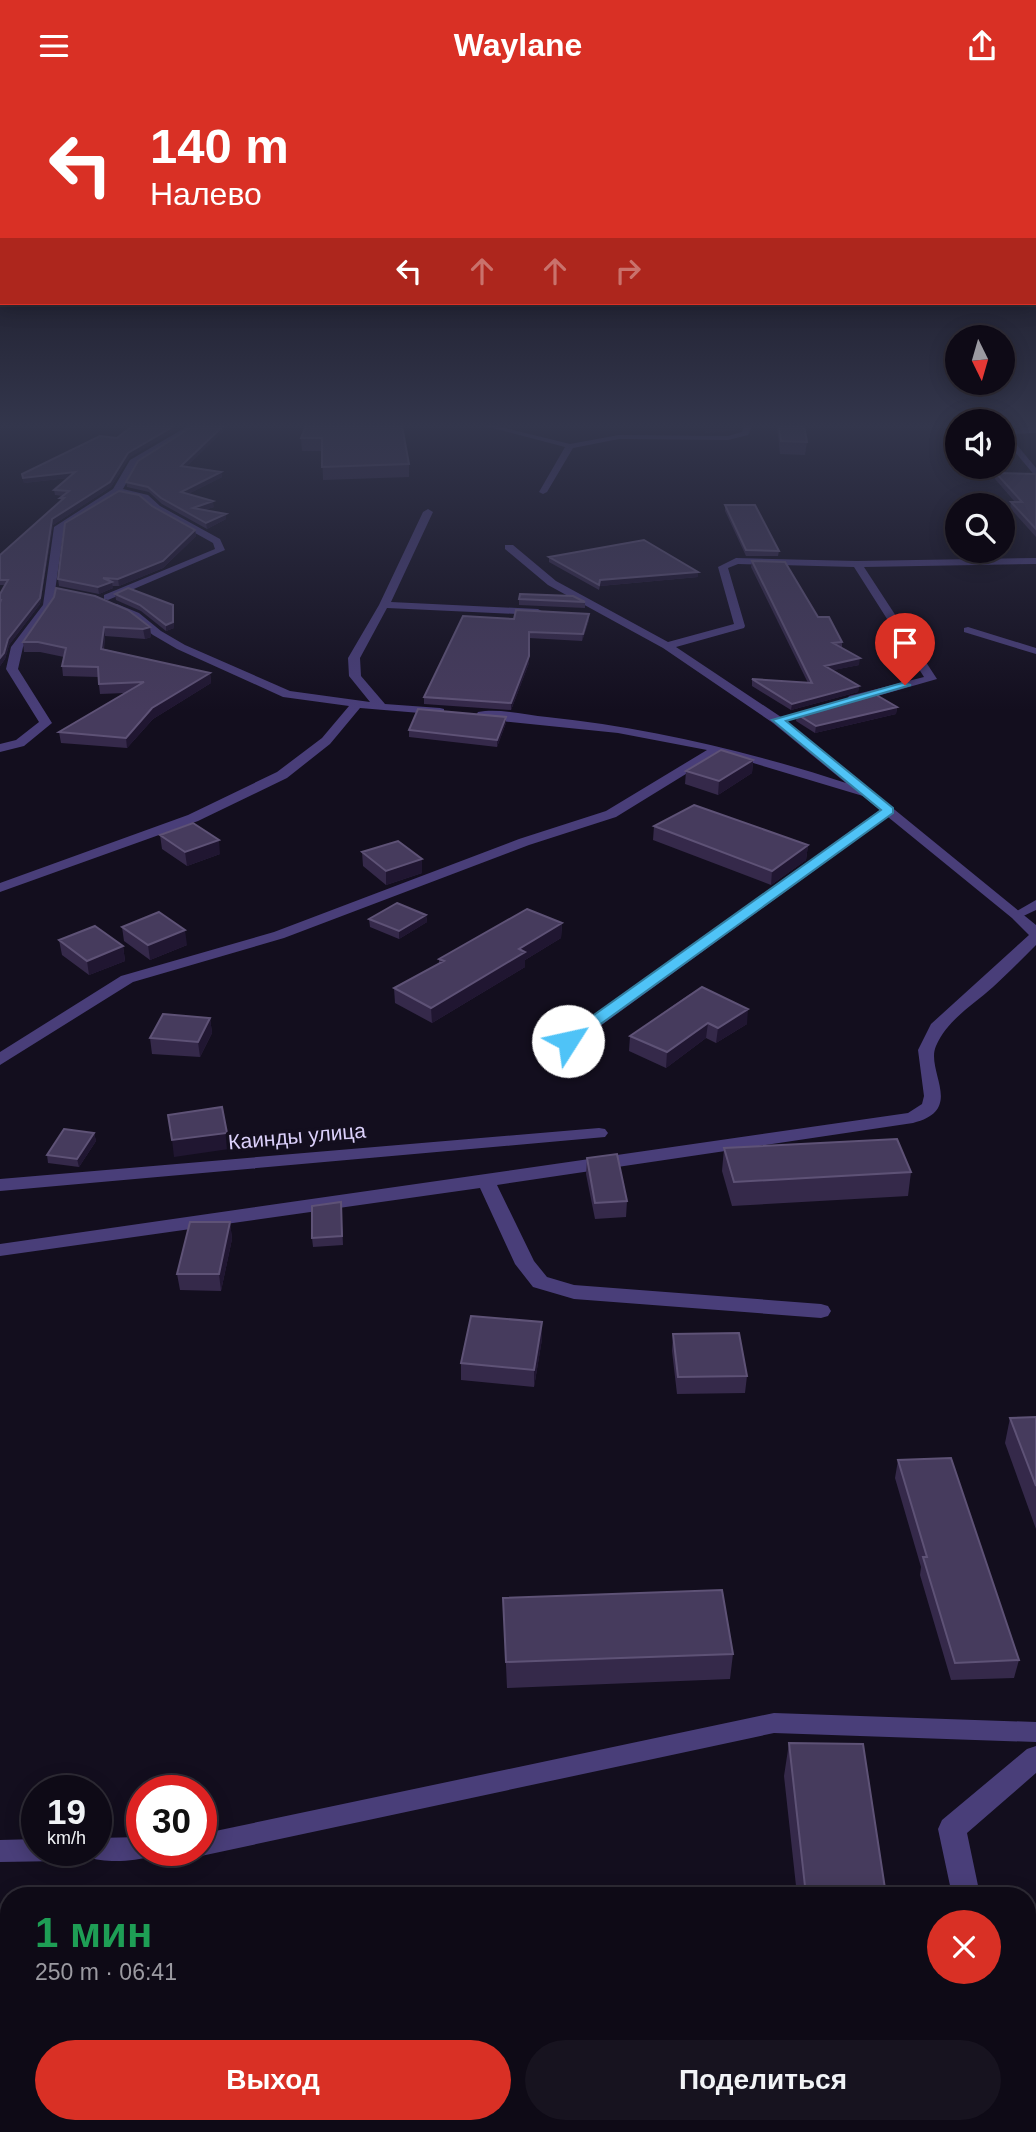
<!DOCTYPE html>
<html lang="ru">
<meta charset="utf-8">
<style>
body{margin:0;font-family:Arial,sans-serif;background:#17131f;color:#f1f3f6;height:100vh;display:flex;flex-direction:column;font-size:26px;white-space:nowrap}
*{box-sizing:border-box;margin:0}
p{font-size:23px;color:#9b9aa1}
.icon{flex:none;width:38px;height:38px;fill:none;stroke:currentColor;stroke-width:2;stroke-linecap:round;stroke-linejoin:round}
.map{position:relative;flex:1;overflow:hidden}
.details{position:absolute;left:0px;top:1796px;width:1036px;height:247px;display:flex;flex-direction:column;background:#0e0a16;border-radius:28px 28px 0 0;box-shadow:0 4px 18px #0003,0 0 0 2px #2e2b35}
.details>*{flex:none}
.top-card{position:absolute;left:0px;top:0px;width:1036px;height:214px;box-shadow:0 4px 18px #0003,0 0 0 2px #2e2b35;background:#d93025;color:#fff;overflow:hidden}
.needle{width:46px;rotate:175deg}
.controls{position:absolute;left:945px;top:234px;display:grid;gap:14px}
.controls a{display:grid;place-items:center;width:70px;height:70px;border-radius:50%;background:#0e0a16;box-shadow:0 4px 18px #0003,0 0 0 2px #2e2b35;font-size:35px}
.speed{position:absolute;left:21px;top:1684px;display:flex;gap:14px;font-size:35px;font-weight:700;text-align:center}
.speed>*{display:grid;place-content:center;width:91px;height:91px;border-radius:50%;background:#0e0a16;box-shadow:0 4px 18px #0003,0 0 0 2px #2e2b35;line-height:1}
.speed small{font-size:18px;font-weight:400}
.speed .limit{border:10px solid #d22;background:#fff;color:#111}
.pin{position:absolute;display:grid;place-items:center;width:60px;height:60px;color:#fff;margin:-72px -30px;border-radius:50% 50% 50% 0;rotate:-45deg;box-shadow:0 0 7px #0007}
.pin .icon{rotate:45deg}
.me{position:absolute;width:77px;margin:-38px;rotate:55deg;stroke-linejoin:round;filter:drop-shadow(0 0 5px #0008)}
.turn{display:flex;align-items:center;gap:24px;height:147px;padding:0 35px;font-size:32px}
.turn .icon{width:91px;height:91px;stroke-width:2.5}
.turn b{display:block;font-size:49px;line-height:60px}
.lanes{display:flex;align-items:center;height:66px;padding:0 35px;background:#0003;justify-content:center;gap:35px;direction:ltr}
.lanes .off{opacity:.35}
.round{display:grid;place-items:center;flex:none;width:74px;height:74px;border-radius:37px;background:#17131f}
.overview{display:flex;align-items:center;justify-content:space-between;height:119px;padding:0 35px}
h1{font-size:42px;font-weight:600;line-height:52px;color:#1e9e55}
.cta{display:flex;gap:14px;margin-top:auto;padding:14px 35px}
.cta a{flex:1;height:80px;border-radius:42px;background:#d93025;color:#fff;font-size:28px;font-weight:600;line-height:80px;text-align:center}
.cta a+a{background:#17131f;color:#f1f3f6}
header{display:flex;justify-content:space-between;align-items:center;height:91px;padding:0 35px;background:#d93025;color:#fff;font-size:32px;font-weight:600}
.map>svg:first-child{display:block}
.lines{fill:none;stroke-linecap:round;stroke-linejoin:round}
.service{fill:#493e79;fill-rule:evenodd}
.minor{fill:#493e79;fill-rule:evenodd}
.wall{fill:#35294a}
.shaded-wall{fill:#201631}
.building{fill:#463b5d;stroke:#5e5276;stroke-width:2}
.route{fill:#4fc3f7;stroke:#337fa1;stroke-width:2}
.labels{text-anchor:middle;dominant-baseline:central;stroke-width:7;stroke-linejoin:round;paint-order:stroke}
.street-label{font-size:21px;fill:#dbd0fa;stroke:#130e1e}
</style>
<header><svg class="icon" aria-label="menu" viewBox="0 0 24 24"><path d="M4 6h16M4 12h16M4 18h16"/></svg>Waylane<svg class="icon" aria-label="share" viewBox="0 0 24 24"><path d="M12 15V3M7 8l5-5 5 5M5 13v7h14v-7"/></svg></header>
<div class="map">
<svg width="1036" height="2041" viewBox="0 0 1036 2041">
<rect width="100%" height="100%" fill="#130e1e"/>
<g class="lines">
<path class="service" d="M 485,335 L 497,335 L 570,353 L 619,344 L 728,345 L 742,341 L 744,335 L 752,335 L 748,344 L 728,349 L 619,348 L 573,357 L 547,401 L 543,403 L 539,401 L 565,356 Z
M 968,536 L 1036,557 L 1036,563 L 964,541 L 964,537 Z
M 1036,809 L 1036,819 L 1017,828 L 1010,824 Z
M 774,1622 L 1036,1631 L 1036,1651 L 774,1642 L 201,1765 L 191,1759 L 201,1759 L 201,1743 Z
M 142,1746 L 142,1759 L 154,1759 L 151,1765 C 134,1771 104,1772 87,1766 L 84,1759 L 96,1759 L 96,1747 Z
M 37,1748 L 37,1759 L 74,1759 L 71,1767 L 62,1770 L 0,1771 L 0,1749 Z"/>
<path class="minor" d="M 188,335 L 197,335 L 137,373 L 123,398 L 148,404 L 160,415 L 220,448 L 225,459 L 108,509 L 104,508 L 104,504 L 215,458 L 213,452 L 154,419 L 141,408 L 119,403 L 64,437 L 53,514 L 23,556 L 18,578 L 52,632 L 24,655 L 0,661 L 0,653 L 16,649 L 39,631 L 6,578 L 11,556 L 43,514 L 54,436 L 113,398 L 130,369 Z
M 1036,336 L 1036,342 L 1008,343 L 1036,377 L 1036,386 L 1003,347 L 1003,339 Z
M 428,418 L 433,421 L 391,511 L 538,518 L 543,521 L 538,524 L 387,517 L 360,567 L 361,585 L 385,613 L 440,617 L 444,618 L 444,624 L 360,617 L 330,653 L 287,687 L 198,730 L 0,801 L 0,792 L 188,724 L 277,681 L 322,647 L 349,615 L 283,606 L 177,558 L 153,544 L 131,526 L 109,517 L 109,513 L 117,513 L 139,522 L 161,540 L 185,554 L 290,600 L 370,611 L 349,585 L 348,567 L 379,514 L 423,421 Z
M 505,454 L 513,454 L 556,490 L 668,551 L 734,533 L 718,476 L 736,467 L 857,470 L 1036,467 L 1036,473 L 864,476 L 937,588 L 853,612 L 847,608 L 849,605 L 924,586 L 854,476 L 738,473 L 728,477 L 745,535 L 744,537 L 676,556 L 781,626 L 1036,834 L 1036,854 C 1022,868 1007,883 993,896 C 972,915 948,928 936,955 C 925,980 966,1019 913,1032 L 497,1094 L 534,1170 L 547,1186 L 574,1194 L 821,1213 L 828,1215 L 831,1220 L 828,1225 L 821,1227 L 574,1208 L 533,1196 L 515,1173 L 480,1097 L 0,1165 L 0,1153 L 908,1022 L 922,1013 L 924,1005 L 918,959 L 931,933 L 1029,844 L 1012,827 L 888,726 L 574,954 L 562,954 L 560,950 L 880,719 L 863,705 L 720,662 L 616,726 L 529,754 L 284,847 L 133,891 L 0,974 L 0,961 L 121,885 L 274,841 L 519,748 L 606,720 L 707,659 L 618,642 L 482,628 L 476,624 L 478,621 C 499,617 526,624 547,626 C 650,637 748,660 846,692 L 773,632 L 663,557 L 548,494 L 505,458 Z
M 599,1037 L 605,1038 L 608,1042 L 605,1046 L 0,1100 L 0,1088 Z
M 1036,1655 L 1036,1682 L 967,1742 L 980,1804 L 952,1804 L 938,1738 L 942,1729 L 1027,1658 Z
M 1027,2031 L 1030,2041 L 998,2041 L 998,2034 L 1027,2034 Z"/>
</g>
<path class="wall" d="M 193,335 L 228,335 L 186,376 L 221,381 L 222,386 L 188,403 L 214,416 L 204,419 L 226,428 L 207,438 L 162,413 L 149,401 L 127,396 L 126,391 Z
M 306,335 L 409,373 L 409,386 L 323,389 L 322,360 L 302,360 L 301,347 Z
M 777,335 L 804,335 L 807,351 L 805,364 L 780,363 Z
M 129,367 L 111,396 L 53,434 L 40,513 L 9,554 L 5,568 L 0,575 L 0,503 L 5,494 L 0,494 L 0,464 L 61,410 L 60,407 L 63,405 L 55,404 L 54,399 L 68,387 L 24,392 L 22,383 Z
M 996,382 L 1036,383 L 1036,446 L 1010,417 L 1011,411 L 1015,411 L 995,388 Z
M 725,414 L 779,460 L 778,465 L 746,465 L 725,420 Z
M 152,415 L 195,439 L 196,445 L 163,477 L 119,495 L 112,495 L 113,497 L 99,503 L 59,495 L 58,488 Z
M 549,466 L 698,486 L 600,495 L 599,499 L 549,471 Z
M 752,470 L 818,526 L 842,551 L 842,557 L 859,574 L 833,579 L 859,595 L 858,601 L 791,619 L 752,595 L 752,588 L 808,592 L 751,476 Z
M 115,503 L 174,520 L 174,537 L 166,540 L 141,520 L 116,509 Z
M 54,506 L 150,536 L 151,546 L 145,548 L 105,545 L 104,558 L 210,582 L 211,592 L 153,628 L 127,657 L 61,652 L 59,641 L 125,602 L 100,603 L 98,586 L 63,585 L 62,575 L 64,566 L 40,561 L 24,561 L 23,551 Z
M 519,508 L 585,511 L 585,517 L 519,514 Z
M 589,523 L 589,529 L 582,550 L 529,547 L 529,572 L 511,619 L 424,613 L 424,606 L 514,528 Z
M 897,616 L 896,623 L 815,642 L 796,630 L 797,623 Z
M 506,632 L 497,656 L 409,646 L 409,639 Z
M 753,669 L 752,682 L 718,704 L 685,693 L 686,680 Z
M 654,735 L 808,754 L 806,769 L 771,794 L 653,749 Z
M 160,744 L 220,763 L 187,775 L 162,758 Z
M 362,761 L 422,782 L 386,794 L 363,775 Z
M 426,824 L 427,831 L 399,848 L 370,836 L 369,828 Z
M 562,832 L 561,847 L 525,869 L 525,876 L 432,932 L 395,912 L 394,897 L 439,873 L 439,868 Z
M 122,836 L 187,854 L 150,869 L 124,850 Z
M 59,849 L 123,855 L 125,870 L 89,884 L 62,864 Z
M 690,903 L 747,933 L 716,952 L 706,947 L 666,977 L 629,960 L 630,945 Z
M 210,927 L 212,942 L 200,966 L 152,963 L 150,947 Z
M 94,1042 L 96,1050 L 79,1076 L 48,1072 L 47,1064 Z
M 724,1057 L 911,1081 L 908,1105 L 732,1115 L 722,1080 Z
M 587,1067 L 627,1110 L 626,1126 L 595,1128 L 586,1083 Z
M 341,1111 L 343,1154 L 313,1156 L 312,1147 Z
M 230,1131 L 232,1148 L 221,1200 L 180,1199 L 177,1183 Z
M 542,1231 L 542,1248 L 534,1296 L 461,1289 L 461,1272 Z
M 673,1243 L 747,1285 L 745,1302 L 677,1303 L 672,1260 Z
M 1036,1326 L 1036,1438 L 1005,1352 L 1010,1327 Z
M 898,1369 L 1019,1569 L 1014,1587 L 951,1589 L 920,1484 L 921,1476 L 895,1387 Z
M 503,1507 L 733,1563 L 730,1588 L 507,1597 Z
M 789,1652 L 886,1804 L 797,1804 L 784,1685 Z"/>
<path class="shaded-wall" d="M 174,335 L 183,335 L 129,367 L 111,396 L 53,434 L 40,513 L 9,554 L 5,568 L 0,575 L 0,567 L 52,428 L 128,362 Z
M 223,335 L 228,335 L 182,380 L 181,375 Z
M 706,335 L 735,335 L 735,340 L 705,342 Z
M 75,381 L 76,386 L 24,392 L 23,387 Z
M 221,381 L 222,386 L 182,406 L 181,401 Z
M 213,410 L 214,416 L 193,422 L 193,417 Z
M 226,423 L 226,428 L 207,438 L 206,432 Z
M 195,439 L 196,445 L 163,477 L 119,495 L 118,488 Z
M 698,481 L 698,486 L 600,495 L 599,499 L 600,489 Z
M 112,491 L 113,497 L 99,503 L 98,496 Z
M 173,514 L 174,537 L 166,540 L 166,534 Z
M 589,523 L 589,529 L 582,550 L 583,543 Z
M 104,536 L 105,545 L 102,568 L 101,558 Z
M 150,536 L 151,546 L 145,548 L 143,538 Z
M 529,565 L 529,572 L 511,619 L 511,612 Z
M 860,567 L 859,574 L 824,581 L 825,575 Z
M 210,582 L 211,592 L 153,628 L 127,657 L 126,647 L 152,617 Z
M 859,595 L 858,601 L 791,619 L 792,613 Z
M 897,616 L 896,623 L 815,642 L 816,635 Z
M 506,626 L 506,632 L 497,656 L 497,649 Z
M 753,669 L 752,682 L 718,704 L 719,690 Z
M 219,749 L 220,763 L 187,775 L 185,761 Z
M 808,754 L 806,769 L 771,794 L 772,780 Z
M 422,768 L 422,782 L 386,794 L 386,780 Z
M 426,824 L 427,831 L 399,848 L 399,840 Z
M 562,832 L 561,847 L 525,869 L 525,876 L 432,932 L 431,917 L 519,858 Z
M 185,839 L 187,854 L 150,869 L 148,854 Z
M 123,855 L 125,870 L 89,884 L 87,870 Z
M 748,918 L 747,933 L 716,952 L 718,937 Z
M 210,927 L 212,942 L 200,966 L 198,951 Z
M 708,932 L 706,947 L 666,977 L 667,961 Z
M 94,1042 L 96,1050 L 79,1076 L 77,1068 Z
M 227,1042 L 229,1058 L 174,1066 L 172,1049 Z
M 230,1131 L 232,1148 L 221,1200 L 219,1183 Z
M 542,1231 L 542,1248 L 534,1296 L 534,1279 Z"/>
<path class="building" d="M 132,335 L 174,335 L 128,362 L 110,391 L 52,428 L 40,507 L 8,548 L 4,562 L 0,567 L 0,512 L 1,509 L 0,509 L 0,503 L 8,489 L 0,489 L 0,464 L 64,407 L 60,407 L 69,400 L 54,399 L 75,381 L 23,387 L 22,383 L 100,345 L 117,347 Z
M 193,335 L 223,335 L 181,375 L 221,381 L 181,401 L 213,410 L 193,417 L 226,423 L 206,432 L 161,407 L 148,396 L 126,391 L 138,370 Z
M 306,335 L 402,335 L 409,373 L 322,376 L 322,347 L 301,347 Z
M 779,335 L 804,335 L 807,351 L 781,350 Z
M 996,382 L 1036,383 L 1036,438 L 1011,411 L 1022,411 Z
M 119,400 L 139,404 L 152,415 L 195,439 L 163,470 L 118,488 L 103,487 L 112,491 L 98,496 L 58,488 L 65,432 Z
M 725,414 L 755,414 L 779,460 L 746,459 Z
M 644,449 L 698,481 L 600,489 L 599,494 L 549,466 Z
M 752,470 L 785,471 L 818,526 L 829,526 L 842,551 L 833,552 L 860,567 L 825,575 L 859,595 L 792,613 L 752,588 L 812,592 Z
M 56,497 L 95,505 L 128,519 L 150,536 L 143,538 L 104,536 L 101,558 L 210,582 L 152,617 L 126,647 L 59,641 L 144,591 L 99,593 L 98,576 L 62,575 L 66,557 L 38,551 L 23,551 L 54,506 Z
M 128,497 L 173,514 L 173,531 L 166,534 L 140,514 L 115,503 Z
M 520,503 L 573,505 L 585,511 L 519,508 Z
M 516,519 L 589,523 L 583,543 L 529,541 L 529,565 L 511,612 L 424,606 L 463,525 L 514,528 Z
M 873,602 L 897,616 L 816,635 L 797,623 Z
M 418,618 L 506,626 L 497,649 L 409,639 Z
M 721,659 L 753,669 L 719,690 L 686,680 Z
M 694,714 L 808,754 L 772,780 L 654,735 Z
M 193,732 L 219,749 L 185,761 L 160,744 Z
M 398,750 L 422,768 L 386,780 L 362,761 Z
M 397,812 L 426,824 L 399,840 L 369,828 Z
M 527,818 L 562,832 L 519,858 L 525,861 L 431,917 L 394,897 L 444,870 L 439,868 Z
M 159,821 L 185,839 L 148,854 L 122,836 Z
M 95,835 L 123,855 L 87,870 L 59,849 Z
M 702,896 L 748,918 L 718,937 L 708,932 L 667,961 L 630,945 Z
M 163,923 L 210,927 L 198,951 L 150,947 Z
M 222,1016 L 227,1042 L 172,1049 L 168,1024 Z
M 64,1038 L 94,1042 L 77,1068 L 47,1064 Z
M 897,1048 L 911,1081 L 734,1091 L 724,1057 Z
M 617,1063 L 627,1110 L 595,1112 L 587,1067 Z
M 341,1111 L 342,1145 L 312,1147 L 312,1115 Z
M 190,1131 L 230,1131 L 219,1183 L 177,1183 Z
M 471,1225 L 542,1231 L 534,1279 L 461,1272 Z
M 739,1242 L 747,1285 L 678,1286 L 673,1243 Z
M 1036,1326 L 1036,1395 L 1010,1327 Z
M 951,1367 L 1019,1569 L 955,1572 L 923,1466 L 927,1466 L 898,1369 Z
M 722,1499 L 733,1563 L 506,1571 L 503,1507 Z
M 789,1652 L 863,1653 L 886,1804 L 806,1804 Z
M 179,2034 L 463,2034 L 463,2041 L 178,2041 Z
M 604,2034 L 920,2034 L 921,2041 L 604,2041 Z"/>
<linearGradient id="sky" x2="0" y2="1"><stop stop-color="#0a0810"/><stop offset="0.54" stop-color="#33364c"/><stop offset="1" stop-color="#33364c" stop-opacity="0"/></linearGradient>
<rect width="1036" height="620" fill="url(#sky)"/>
<path class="route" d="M 902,592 L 911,594 L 786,630 L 893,717 L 893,722 L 573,953 L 563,953 L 560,950 L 563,946 L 881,719 L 772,629 Z"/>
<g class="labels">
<g class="street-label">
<text transform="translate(297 1045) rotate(-5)">Каинды улица</text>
</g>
</g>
</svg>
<div class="controls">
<a><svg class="needle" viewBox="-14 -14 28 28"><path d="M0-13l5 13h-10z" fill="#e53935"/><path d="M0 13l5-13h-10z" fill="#9b9aa1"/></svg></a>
<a><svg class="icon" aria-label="sound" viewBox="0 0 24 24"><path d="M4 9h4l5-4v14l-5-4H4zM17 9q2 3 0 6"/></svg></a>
<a><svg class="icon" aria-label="search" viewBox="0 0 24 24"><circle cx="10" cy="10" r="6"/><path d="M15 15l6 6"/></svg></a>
</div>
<div class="speed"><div>19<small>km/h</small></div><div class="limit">30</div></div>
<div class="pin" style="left:905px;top:594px;background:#d93025"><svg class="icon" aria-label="arrive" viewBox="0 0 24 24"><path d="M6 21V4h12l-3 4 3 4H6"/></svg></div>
<svg class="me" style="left:568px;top:950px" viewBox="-20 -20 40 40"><circle r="19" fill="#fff"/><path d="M0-13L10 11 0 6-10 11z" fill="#4fc3f7"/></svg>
<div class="top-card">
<div class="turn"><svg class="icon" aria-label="left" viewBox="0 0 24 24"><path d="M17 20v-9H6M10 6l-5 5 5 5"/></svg><div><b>140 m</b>Налево</div></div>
<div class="lanes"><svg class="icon" aria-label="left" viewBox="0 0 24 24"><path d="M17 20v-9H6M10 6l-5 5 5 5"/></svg><svg class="icon off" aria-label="ahead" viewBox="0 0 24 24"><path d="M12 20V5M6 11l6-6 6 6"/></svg><svg class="icon off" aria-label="ahead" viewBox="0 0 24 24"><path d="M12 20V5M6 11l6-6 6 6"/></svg><svg class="icon off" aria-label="right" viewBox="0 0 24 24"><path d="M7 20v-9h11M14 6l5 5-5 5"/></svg></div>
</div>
<section class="details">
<div class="overview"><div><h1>1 мин</h1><p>250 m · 06:41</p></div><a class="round" style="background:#d93025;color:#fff"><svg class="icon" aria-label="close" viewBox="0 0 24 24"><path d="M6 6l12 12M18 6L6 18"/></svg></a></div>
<div class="cta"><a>Выход</a><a>Поделиться</a></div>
</section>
</div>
